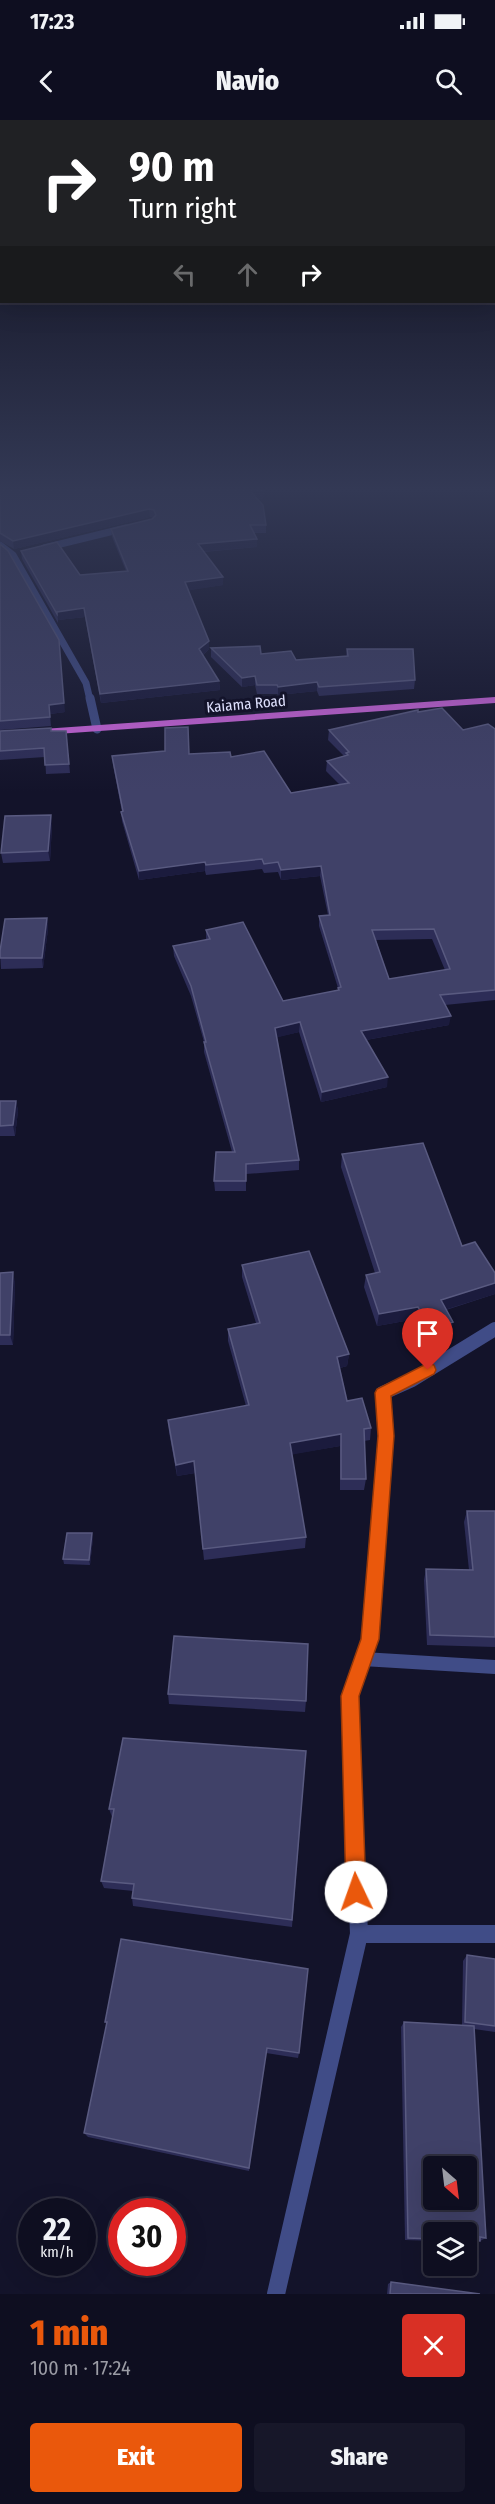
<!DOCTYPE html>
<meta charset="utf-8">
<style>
body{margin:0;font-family:"Fira Sans Condensed",sans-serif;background:#171729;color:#f1f3f6;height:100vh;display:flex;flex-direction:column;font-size:22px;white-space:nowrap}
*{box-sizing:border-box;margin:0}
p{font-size:20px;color:#9b9ca5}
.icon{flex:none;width:33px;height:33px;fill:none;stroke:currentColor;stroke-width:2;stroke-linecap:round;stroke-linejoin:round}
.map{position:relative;height:2174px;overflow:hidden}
.details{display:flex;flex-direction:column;background:#0e0e20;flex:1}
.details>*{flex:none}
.hud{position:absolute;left:0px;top:0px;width:495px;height:183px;box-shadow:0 6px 24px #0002,0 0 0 2px #2e2e3e;background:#202124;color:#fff;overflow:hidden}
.needle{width:39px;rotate:152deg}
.controls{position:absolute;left:423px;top:2036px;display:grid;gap:12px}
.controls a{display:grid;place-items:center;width:54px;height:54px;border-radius:6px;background:#0e0e20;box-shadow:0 6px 24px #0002,0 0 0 2px #2e2e3e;font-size:30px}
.speed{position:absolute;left:18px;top:2078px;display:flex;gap:12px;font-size:30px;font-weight:700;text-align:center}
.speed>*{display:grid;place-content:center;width:78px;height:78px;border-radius:50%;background:#0e0e20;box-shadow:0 6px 24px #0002,0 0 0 2px #2e2e3e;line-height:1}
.speed small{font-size:15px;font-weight:400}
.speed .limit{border:9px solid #d22;background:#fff;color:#111}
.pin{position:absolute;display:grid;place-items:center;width:51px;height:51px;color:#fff;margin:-62px -26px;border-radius:50% 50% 50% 0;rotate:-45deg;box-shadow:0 0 6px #0007}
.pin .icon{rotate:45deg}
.me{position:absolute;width:66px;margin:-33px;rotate:357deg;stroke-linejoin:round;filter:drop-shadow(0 0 4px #0008)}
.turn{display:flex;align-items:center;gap:21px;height:126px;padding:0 30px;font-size:27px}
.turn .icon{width:78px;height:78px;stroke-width:2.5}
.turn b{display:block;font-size:42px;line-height:51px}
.lanes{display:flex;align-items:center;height:57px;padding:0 30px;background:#0003;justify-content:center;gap:30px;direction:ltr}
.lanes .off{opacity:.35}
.round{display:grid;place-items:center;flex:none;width:63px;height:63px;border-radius:6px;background:#171729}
.overview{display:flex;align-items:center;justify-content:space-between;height:102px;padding:0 30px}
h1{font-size:36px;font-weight:800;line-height:45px;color:#ea580c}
.action{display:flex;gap:12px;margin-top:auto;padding:12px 30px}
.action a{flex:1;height:69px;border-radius:6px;background:#ea580c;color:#fff;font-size:24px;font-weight:800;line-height:69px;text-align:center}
.action a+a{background:#171729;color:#f1f3f6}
.status{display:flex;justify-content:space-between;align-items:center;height:42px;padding:0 30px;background:#0e0e20;direction:ltr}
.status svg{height:16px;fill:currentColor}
header{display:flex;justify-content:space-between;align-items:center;height:78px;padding:0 30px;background:#0e0e20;font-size:27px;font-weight:800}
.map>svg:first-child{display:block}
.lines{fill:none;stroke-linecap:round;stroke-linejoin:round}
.minor-far3{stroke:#404c87;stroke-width:7}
.minor-far2{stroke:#404c87;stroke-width:9}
.minor-far1{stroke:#404c87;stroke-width:14}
.minor{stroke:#404c87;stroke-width:18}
.trunk{fill:#ce65de;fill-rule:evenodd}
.wall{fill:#2d2d57;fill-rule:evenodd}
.shaded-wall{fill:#1b1b3d}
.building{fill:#404168;stroke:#595a80;stroke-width:1.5;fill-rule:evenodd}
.route{fill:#ea580c;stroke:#983908;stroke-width:1.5}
.labels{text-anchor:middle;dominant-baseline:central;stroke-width:6;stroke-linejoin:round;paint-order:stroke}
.far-street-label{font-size:15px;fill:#dee0fd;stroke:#13132a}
</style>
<div class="status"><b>17:23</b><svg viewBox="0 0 49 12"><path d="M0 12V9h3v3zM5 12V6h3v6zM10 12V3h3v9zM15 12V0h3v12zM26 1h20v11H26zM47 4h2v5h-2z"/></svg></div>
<header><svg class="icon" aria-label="back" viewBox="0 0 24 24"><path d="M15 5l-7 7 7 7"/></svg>Navio<svg class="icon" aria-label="search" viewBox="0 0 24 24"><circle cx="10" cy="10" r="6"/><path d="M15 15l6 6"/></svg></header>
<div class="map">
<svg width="495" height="2174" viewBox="0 0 495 2174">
<rect width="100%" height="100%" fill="#13132a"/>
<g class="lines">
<path class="minor-far3" d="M 0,425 L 13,435 L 86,563 L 90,580
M 44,428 L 126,408"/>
<path class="minor-far2" d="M 90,578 L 97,609"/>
<path class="minor-far1" d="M 363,1539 L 495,1547
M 351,1624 L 350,1576 L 370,1519 L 386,1316 L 383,1273 L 412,1260 L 495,1209"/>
<path class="minor" d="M 351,1623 L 359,1814 L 495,1814
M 276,2174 L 359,1814"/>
<path class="trunk" d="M 495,577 L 495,583 L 0,618 L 0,612 Z"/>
</g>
<path class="wall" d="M 0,367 L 264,378 L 257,379 L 266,405 L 266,413 L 254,413 L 257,419 L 257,427 L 204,432 L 223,457 L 223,465 L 188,470 L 209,529 L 203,535 L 219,561 L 220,570 L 101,583 L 85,497 L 58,500 L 58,503 L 22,439 L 21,431 L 80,455 L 126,451 L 112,417 L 111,409 L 152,399 L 154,398 L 150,397 L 14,429 L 0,421 Z
M 0,424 L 65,592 L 50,594 L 51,606 L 0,610 Z
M 211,528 L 261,534 L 296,540 L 346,537 L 347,529 L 415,560 L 414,569 L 319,576 L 317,571 L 278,575 L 277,574 L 257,574 L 255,565 L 242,567 L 211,537 Z
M 418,592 L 463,610 L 495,609 L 495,880 L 445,885 L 449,905 L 366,920 L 387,967 L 321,982 L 299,912 L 277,917 L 299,1040 L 299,1050 L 246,1054 L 246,1071 L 215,1071 L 214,1061 L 232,1032 L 204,932 L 204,922 L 191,876 L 174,836 L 173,826 L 206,820 L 206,810 L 283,881 L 338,870 L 338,868 L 319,806 L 319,796 L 328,795 L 320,756 L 281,760 L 278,752 L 264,753 L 262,749 L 206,755 L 205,751 L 139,760 L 122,701 L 121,692 L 122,692 L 113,645 L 112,636 L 189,634 L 231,637 L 291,673 L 340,665 L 326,651 L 327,641 L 344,636 L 328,620 L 329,610 ZM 432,819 L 445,850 L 389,859 L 376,820 Z
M 0,611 L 66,611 L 70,653 L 46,654 L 45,637 L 0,640 Z
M 52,705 L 50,741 L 3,743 L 1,733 Z
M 47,798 L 48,809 L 43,848 L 1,849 L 0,831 Z
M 0,981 L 16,981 L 18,991 L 15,1016 L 0,1016 Z
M 342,1034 L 495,1153 L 495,1174 L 446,1190 L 451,1214 L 428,1221 L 416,1199 L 377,1206 L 364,1167 L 366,1155 L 375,1153 L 341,1047 Z
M 242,1145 L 349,1234 L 347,1246 L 340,1248 L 347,1281 L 371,1308 L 370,1320 L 364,1321 L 366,1359 L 364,1370 L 340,1370 L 340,1326 L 292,1334 L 306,1417 L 305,1428 L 204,1440 L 195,1353 L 177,1356 L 169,1312 L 168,1300 L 246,1286 L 228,1221 L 228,1209 L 256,1203 L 242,1157 Z
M 0,1153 L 15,1162 L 13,1225 L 0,1225 Z
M 467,1391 L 495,1391 L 495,1527 L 427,1525 L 424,1460 L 426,1449 L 469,1450 L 464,1402 Z
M 93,1418 L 90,1445 L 64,1444 L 63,1439 Z
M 168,1574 L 306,1581 L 305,1592 L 169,1584 Z
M 306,1631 L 292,1807 L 133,1786 L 132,1778 L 133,1771 L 104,1768 L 101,1761 L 112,1697 L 109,1689 Z
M 467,1835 L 495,1839 L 495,1912 L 474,1909 L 486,2118 L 476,2123 L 466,2122 L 466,2112 L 434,2112 L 434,2121 L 405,2120 L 401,1907 L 404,1902 L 462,1905 L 463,1841 Z
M 105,1902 L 299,1933 L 298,1938 L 266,1933 L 249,2051 L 88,2017 L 84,2013 L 107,1905 Z
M 391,2162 L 480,2174 L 387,2174 L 388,2164 Z"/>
<path class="shaded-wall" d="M 264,370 L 264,378 L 251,379 L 251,372 Z
M 149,389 L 150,397 L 14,429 L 13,421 Z
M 257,419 L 257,427 L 199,432 L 198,424 Z
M 223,457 L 223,465 L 186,471 L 185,462 Z
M 84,488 L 85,497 L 58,500 L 57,492 Z
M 59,520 L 65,592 L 50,594 L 51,606 L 49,585 Z
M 209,521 L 209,529 L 199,538 L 199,529 Z
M 255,556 L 255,565 L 242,567 L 242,558 Z
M 219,561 L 220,570 L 101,583 L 100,574 Z
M 317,562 L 317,571 L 278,575 L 278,567 Z
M 51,695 L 52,705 L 50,741 L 48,731 Z
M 205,742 L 205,751 L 139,760 L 139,751 Z
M 321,746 L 320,756 L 281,760 L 281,750 Z
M 47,798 L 48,809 L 43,848 L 42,838 Z
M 451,896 L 449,905 L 360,921 L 361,911 Z
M 300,902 L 299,912 L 275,918 L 275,908 Z
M 388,957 L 387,967 L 321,982 L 322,972 Z
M 16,981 L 18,991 L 15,1016 L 13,1005 Z
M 13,1152 L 15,1162 L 13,1225 L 10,1215 Z
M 495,1163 L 495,1174 L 438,1192 L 441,1180 Z
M 418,1187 L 416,1199 L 377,1206 L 379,1194 Z
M 453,1202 L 451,1214 L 428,1221 L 430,1209 Z
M 349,1234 L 347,1246 L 336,1249 L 337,1237 Z
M 341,1314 L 340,1326 L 290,1335 L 290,1323 Z
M 194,1341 L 195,1353 L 177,1356 L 176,1345 Z
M 92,1413 L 93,1418 L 90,1445 L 89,1440 Z"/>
<path class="building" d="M 0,367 L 261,367 L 264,370 L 251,372 L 263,385 L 266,405 L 250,405 L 257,419 L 198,424 L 223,457 L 185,462 L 209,521 L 199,529 L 219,561 L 100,574 L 84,488 L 57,492 L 57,494 L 21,431 L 57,422 L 80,455 L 128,451 L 111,409 L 152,399 L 156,395 L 154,390 L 149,389 L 13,421 L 0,413 Z
M 0,424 L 8,431 L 59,520 L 64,583 L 49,585 L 50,597 L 0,601 Z
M 260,526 L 261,534 L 291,531 L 296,540 L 348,536 L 347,529 L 413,529 L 415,560 L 319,567 L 317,562 L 278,567 L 277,565 L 257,565 L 255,556 L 242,558 L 211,528 Z
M 442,588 L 463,610 L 488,604 L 495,609 L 495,870 L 440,875 L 451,896 L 361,911 L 388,957 L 322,972 L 300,902 L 275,908 L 299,1040 L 246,1044 L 246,1061 L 214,1061 L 216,1032 L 235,1032 L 204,922 L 206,922 L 191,866 L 173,826 L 210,819 L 206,810 L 243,802 L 283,881 L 339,870 L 338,868 L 341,867 L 319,796 L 330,795 L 321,746 L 281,750 L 278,742 L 264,744 L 262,739 L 206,745 L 205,742 L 139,751 L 121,692 L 123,691 L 112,636 L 165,631 L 165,608 L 188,607 L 189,634 L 230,632 L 231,637 L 264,631 L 291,673 L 349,663 L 327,641 L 348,635 L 346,633 L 349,632 L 329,610 L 418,590 L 418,592 ZM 434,809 L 450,849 L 389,859 L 372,810 Z
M 51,608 L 51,611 L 66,611 L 69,644 L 45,645 L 44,628 L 0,631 L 0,611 Z
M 51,695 L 48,731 L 1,733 L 5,696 Z
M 47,798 L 42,838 L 0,838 L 0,831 L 5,799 Z
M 0,981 L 16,981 L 13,1005 L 0,1006 Z
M 423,1023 L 462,1126 L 475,1122 L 495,1153 L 495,1163 L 441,1180 L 453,1202 L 430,1209 L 418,1187 L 379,1194 L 366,1155 L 380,1152 L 342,1034 Z
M 309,1131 L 349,1234 L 337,1237 L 347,1281 L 362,1278 L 371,1308 L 364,1309 L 366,1359 L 341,1359 L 341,1314 L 290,1323 L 306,1417 L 203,1429 L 194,1341 L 176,1345 L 168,1300 L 249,1285 L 228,1209 L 260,1203 L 242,1145 Z
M 13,1152 L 10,1215 L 0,1215 L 0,1153 Z
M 467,1391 L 495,1391 L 495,1517 L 430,1515 L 426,1449 L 473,1450 Z
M 67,1413 L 92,1413 L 89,1440 L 63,1439 Z
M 174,1516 L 308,1524 L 306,1581 L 168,1574 Z
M 123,1618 L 306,1631 L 292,1800 L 132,1778 L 134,1764 L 101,1761 L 114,1689 L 109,1689 Z
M 121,1819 L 308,1849 L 299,1933 L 267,1928 L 249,2048 L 84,2013 L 107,1902 L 105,1902 Z
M 467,1835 L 495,1839 L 495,1906 L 465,1902 Z
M 404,1902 L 474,1906 L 486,2118 L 480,2117 L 480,2121 L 466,2120 L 466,2112 L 434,2112 L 434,2119 L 408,2118 ZM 434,2046 L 466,2046 L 466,2079 L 434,2079 Z
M 391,2162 L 480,2174 L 390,2174 Z"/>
<linearGradient id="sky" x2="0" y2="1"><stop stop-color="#0a0a17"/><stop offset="0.55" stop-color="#333955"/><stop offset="1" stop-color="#333955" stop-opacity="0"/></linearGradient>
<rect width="495" height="672" fill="url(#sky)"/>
<path class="route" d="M 428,1243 L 434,1245 L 436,1250 L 434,1254 L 391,1276 L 394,1316 L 379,1519 L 359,1576 L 366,1772 L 363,1779 L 356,1782 L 349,1779 L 346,1772 L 341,1576 L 361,1519 L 378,1316 L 375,1273 L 377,1269 Z"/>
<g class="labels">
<g class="far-street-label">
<text transform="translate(246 584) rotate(-5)">Kaiama Road</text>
</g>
</g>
</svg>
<div class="controls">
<a><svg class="needle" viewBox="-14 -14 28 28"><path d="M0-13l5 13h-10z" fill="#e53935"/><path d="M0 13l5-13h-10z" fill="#9b9ca5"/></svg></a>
<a><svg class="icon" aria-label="layers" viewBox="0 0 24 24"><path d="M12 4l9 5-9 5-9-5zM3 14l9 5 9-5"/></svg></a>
</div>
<div class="speed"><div>22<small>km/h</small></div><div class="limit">30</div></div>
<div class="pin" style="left:428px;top:1250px;background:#d93025"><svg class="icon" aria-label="arrive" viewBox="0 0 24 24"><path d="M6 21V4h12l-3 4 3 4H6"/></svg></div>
<svg class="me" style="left:356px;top:1772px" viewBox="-20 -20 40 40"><circle r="19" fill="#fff"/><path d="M0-13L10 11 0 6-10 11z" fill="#ea580c"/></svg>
<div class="hud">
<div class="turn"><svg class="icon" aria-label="right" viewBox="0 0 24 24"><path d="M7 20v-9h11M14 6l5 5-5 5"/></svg><div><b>90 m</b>Turn right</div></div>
<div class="lanes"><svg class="icon off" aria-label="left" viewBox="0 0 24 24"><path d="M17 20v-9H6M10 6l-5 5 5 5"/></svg><svg class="icon off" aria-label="ahead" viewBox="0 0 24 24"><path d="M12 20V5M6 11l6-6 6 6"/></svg><svg class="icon" aria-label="right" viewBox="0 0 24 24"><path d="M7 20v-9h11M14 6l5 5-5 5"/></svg></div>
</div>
</div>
<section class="details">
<div class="overview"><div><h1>1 min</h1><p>100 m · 17:24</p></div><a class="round" style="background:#d93025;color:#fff"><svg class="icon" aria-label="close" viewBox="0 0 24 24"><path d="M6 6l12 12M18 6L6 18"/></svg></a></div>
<div class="action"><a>Exit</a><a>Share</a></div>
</section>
